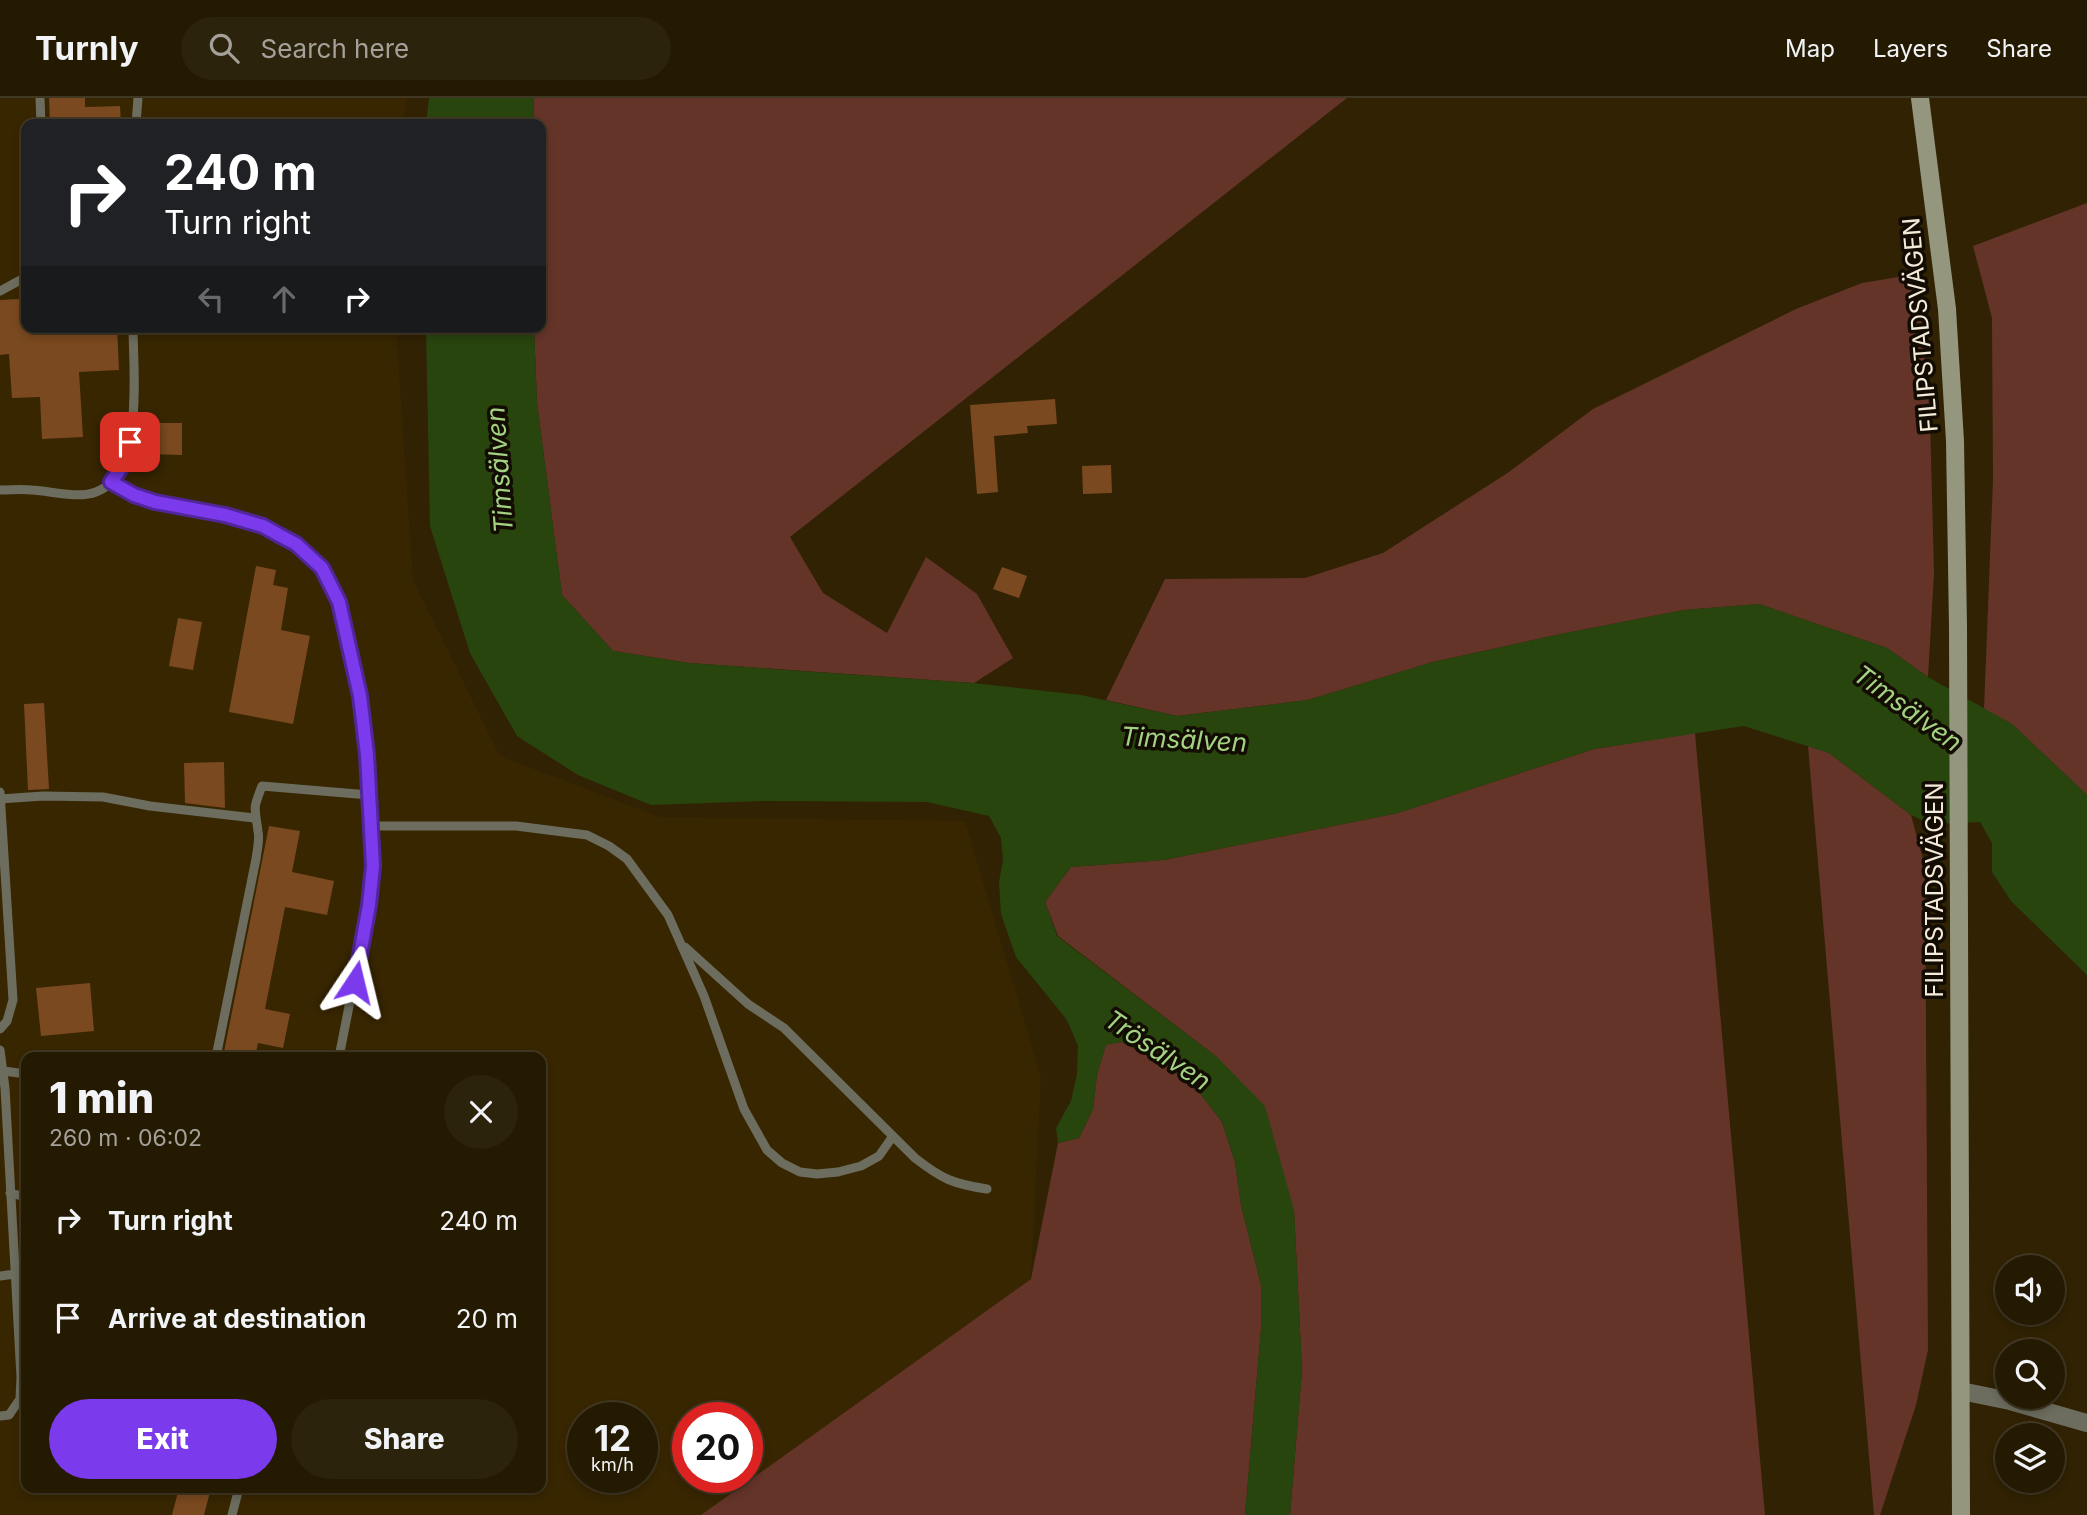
<!DOCTYPE html>
<meta charset="utf-8">
<style>
body{margin:0;font-family:Inter,sans-serif;background:#2c230c;color:#f1f3f6;height:100vh;display:flex;flex-direction:column;font-size:26px;white-space:nowrap}
*{box-sizing:border-box;margin:0}
p{font-size:23px;color:#a3a199}
.icon{flex:none;width:38px;height:38px;fill:none;stroke:currentColor;stroke-width:2;stroke-linecap:round;stroke-linejoin:round}
.map{position:relative;flex:1;overflow:hidden}
.side{position:absolute;left:21px;top:954px;width:525px;height:441px;display:flex;flex-direction:column;background:#241a02;border-radius:14px;box-shadow:0 4px 10px #0003,0 0 0 2px #413824}
.side>*{flex:none}
.top-card{position:absolute;left:21px;top:21px;width:525px;height:214px;border-radius:14px;box-shadow:0 4px 10px #0003,0 0 0 2px #413824;background:#202124;color:#fff;overflow:hidden}
.fabs{position:absolute;left:1995px;top:1157px;display:grid;gap:14px}
.fabs a{display:grid;place-items:center;width:70px;height:70px;border-radius:50%;background:#241a02;box-shadow:0 4px 10px #0003,0 0 0 2px #413824;font-size:35px}
.speed{position:absolute;left:567px;top:1304px;display:flex;gap:14px;font-size:35px;font-weight:700;text-align:center}
.speed>*{display:grid;place-content:center;width:91px;height:91px;border-radius:50%;background:#241a02;box-shadow:0 4px 10px #0003,0 0 0 2px #413824;line-height:1}
.speed small{font-size:18px;font-weight:400}
.speed .limit{border:10px solid #d22;background:#fff;color:#111}
.pin{position:absolute;display:grid;place-items:center;width:60px;height:60px;color:#fff;margin:-30px;border-radius:14px;box-shadow:0 4px 10px #0006}
.me{position:absolute;width:77px;margin:-38px;rotate:10deg;stroke-linejoin:round;filter:drop-shadow(0 0 5px #0008)}
.turn{display:flex;align-items:center;gap:24px;height:147px;padding:0 28px;font-size:32px}
.turn .icon{width:91px;height:91px;stroke-width:2.5}
.turn b{display:block;font-size:49px;line-height:60px}
.lanes{display:flex;align-items:center;height:66px;padding:0 28px;background:#0003;justify-content:center;gap:35px;direction:ltr}
.lanes .off{opacity:.35}
.round{display:grid;place-items:center;flex:none;width:74px;height:74px;border-radius:37px;background:#2c230c}
.summary{display:flex;align-items:center;justify-content:space-between;height:119px;padding:0 28px}
h1{font-size:42px;font-weight:800;line-height:52px}
.action{display:flex;gap:14px;margin-top:auto;padding:14px 28px}
.action a{flex:1;height:80px;border-radius:42px;background:#7c3aed;color:#fff;font-size:28px;font-weight:800;line-height:80px;text-align:center}
.action a+a{background:#2c230c;color:#f1f3f6}
ul{padding:0;list-style:none}
li{display:flex;align-items:center;gap:21px;height:98px;padding:0 28px}
li div{flex:1}
li b{display:block;font-size:26px}
li em{font-style:normal}
header{display:flex;align-items:center;gap:42px;box-sizing:border-box;height:98px;padding:0 35px;background:#241a02;border-bottom:2px solid #413824}
header strong{font-size:33px}
nav{display:flex;gap:38px;margin-inline-start:auto;font-size:24px}
.search{width:490px;height:63px;background:#2c230c;display:flex;align-items:center;gap:18px;box-sizing:border-box;padding:0 24px;border-radius:38px;color:#a3a199;font-size:26px}
.map>svg:first-child{display:block}
.built{fill:#382600;fill-rule:evenodd}
.green{fill:#643429}
.water{fill:#29450e}
.building{fill:#7a491f}
.lines{fill:none;stroke-linecap:round;stroke-linejoin:round}
.lane{stroke:#6c6d5e;stroke-width:9}
.street{stroke:#6c6d5e;stroke-width:18}
.secondary{stroke:#95967e;stroke-width:18}
.route-casing{stroke:#51269a;stroke-width:18}
.route{stroke:#7c3aed;stroke-width:12}
.labels{text-anchor:middle;dominant-baseline:central;stroke-width:7;stroke-linejoin:round;paint-order:stroke}
.street-label{font-size:24px;fill:#f4ebda;stroke:#130c03}
.water-label{font-size:26px;font-style:italic;fill:#a4d283;stroke:#130c03}
</style>
<header>
<strong>Turnly</strong>
<div class="search"><svg class="icon" aria-label="search" viewBox="0 0 24 24"><circle cx="10" cy="10" r="6"/><path d="M15 15l6 6"/></svg>Search here</div>
<nav><a>Map</a><a>Layers</a><a>Share</a></nav>
</header>
<div class="map">
<svg width="2087" height="1417" viewBox="0 0 2087 1417">
<rect width="100%" height="100%" fill="#302203"/>
<path class="built" d="M 0,0 L 407,0 L 403,26 L 26,26 L 26,229 L 396,229 L 413,482 L 500,658 L 660,719 L 965,723 L 1041,979 L 1031,1181 L 701,1417 L 0,1417 ZM 26,959 L 541,959 L 541,1390 L 26,1390 ZM 583,1320 L 642,1320 L 642,1379 L 583,1379 ZM 688,1320 L 747,1320 L 747,1379 L 688,1379 Z"/>
<path class="green" d="M 534,0 L 1347,0 L 790,439 L 823,495 L 887,535 L 926,459 L 977,496 L 1013,560 L 974,585 L 689,565 L 613,553 L 562,497 L 537,305 L 534,229 L 541,229 L 541,26 L 533,26 Z
M 2087,105 L 2087,697 L 2012,626 L 1984,611 L 1993,382 L 1992,220 L 1973,148 Z
M 1917,176 L 1930,319 L 1934,475 L 1928,579 L 1887,550 L 1759,506 L 1684,512 L 1561,536 L 1433,564 L 1308,602 L 1177,618 L 1106,602 L 1165,481 L 1305,480 L 1383,455 L 1509,374 L 1593,311 L 1796,211 L 1862,185 Z
M 1695,635 L 1765,1417 L 1290,1417 L 1302,1272 L 1294,1112 L 1217,959 L 1058,838 L 1045,804 L 1071,769 L 1164,762 L 1398,715 L 1594,651 Z
M 1808,648 L 1829,655 L 1911,717 L 1925,769 L 1928,1252 L 1916,1307 L 1880,1417 L 1874,1417 Z
M 1122,944 L 1171,971 L 1199,994 L 1222,1024 L 1235,1064 L 1241,1107 L 1261,1187 L 1261,1231 L 1245,1417 L 701,1417 L 1031,1181 L 1058,1045 L 1079,1040 L 1093,1011 L 1097,977 L 1106,946 Z"/>
<path class="water" d="M 429,0 L 534,0 L 533,26 L 426,26 Z
M 426,229 L 534,229 L 537,305 L 562,497 L 613,553 L 689,565 L 973,585 L 1081,597 L 1177,618 L 1308,602 L 1433,564 L 1561,536 L 1684,512 L 1759,506 L 1887,550 L 1928,579 L 2012,626 L 2087,697 L 2087,877 L 2011,803 L 1992,774 L 1992,745 L 1980,724 L 1931,726 L 1911,717 L 1829,655 L 1744,628 L 1594,651 L 1398,715 L 1164,762 L 1071,769 L 1045,804 L 1057,838 L 1217,959 L 1265,1008 L 1294,1112 L 1302,1272 L 1290,1417 L 1245,1417 L 1261,1231 L 1261,1187 L 1241,1107 L 1235,1064 L 1222,1024 L 1199,994 L 1171,971 L 1145,955 L 1122,944 L 1106,947 L 1097,977 L 1093,1011 L 1079,1040 L 1058,1045 L 1056,1030 L 1071,1003 L 1077,976 L 1078,948 L 1067,922 L 1016,859 L 1001,816 L 999,784 L 1003,762 L 1001,740 L 989,718 L 927,704 L 765,703 L 651,707 L 578,677 L 517,638 L 470,555 L 430,428 Z"/>
<path class="building" d="M 49,0 L 85,0 L 85,9 L 120,8 L 121,26 L 50,26 Z
M 19,201 L 20,218 L 26,218 L 26,229 L 117,229 L 119,272 L 79,274 L 83,339 L 42,341 L 40,299 L 12,300 L 9,256 L 0,257 L 0,202 Z
M 1055,301 L 1057,326 L 1027,328 L 1028,335 L 994,338 L 998,394 L 977,396 L 970,307 Z
M 149,325 L 182,325 L 182,357 L 148,356 Z
M 1111,367 L 1112,395 L 1083,396 L 1082,368 Z
M 256,468 L 276,472 L 273,487 L 288,490 L 281,532 L 310,538 L 293,626 L 229,614 Z
M 1002,469 L 1027,478 L 1019,500 L 993,491 Z
M 178,520 L 202,524 L 193,572 L 169,568 Z
M 44,605 L 49,691 L 28,692 L 24,606 Z
M 224,664 L 225,710 L 185,705 L 184,665 Z
M 269,728 L 300,733 L 292,774 L 334,783 L 327,817 L 285,809 L 265,911 L 290,916 L 283,950 L 258,945 L 255,959 L 223,959 Z
M 90,885 L 94,933 L 41,938 L 36,890 Z
M 179,1390 L 211,1390 L 204,1417 L 172,1417 Z"/>
<g class="lines">
<path class="lane" d="M 40,0 L 41,26
M 136,26 L 138,0
M 0,193 L 26,179
M 111,384 L 134,397 L 155,404 L 225,417 L 263,428 L 296,446 L 322,470 L 339,504 L 360,598 L 367,657 L 373,768 L 369,807 L 339,959
M 0,392 C 11,392 22,391 32,392 C 51,393 78,401 96,394 C 145,376 133,271 133,229
M 0,694 L 13,902 L 7,923 L 0,931
M 0,701 L 43,698 L 103,699 L 150,708 L 254,720
M 369,728 L 516,728 L 587,737 L 609,748 L 627,761 L 668,817 L 704,898 L 744,1011 L 767,1052 L 782,1065 L 800,1074 L 817,1076 L 838,1074 L 861,1068 L 879,1058 L 893,1038
M 685,849 L 748,906 L 784,930 L 915,1060 C 942,1081 953,1086 987,1091
M 0,952 L 5,990 L 21,1279 L 20,1301 L 9,1317 L 0,1318
M 216,959 L 256,761 C 257,752 260,741 258,733 C 255,709 252,713 262,688 L 369,697
M 4,973 L 26,976
M 10,1095 L 26,1099
M 0,1178 L 15,1176
M 232,1417 L 239,1390"/>
<path class="street" d="M 1961,1293 L 2010,1303 L 2087,1325"/>
<path class="secondary" d="M 1920,0 L 1947,211 L 1955,343 L 1958,528 L 1961,1417"/>
</g>
<g class="lines">
<defs>
<path id="route" d="M 130,344 L 123,367 L 111,384 L 134,397 L 155,404 L 225,417 L 263,428 L 279,437 L 296,446 L 322,470 L 339,504 L 360,598 L 367,657 L 373,768 L 369,807 L 355,884"/>
</defs>
<use href="#route" class="route-casing"/>
<use href="#route" class="route"/>
</g>
<g class="labels">
<g class="street-label">
<text transform="translate(1920 227) rotate(-95)">FILIPSTADSVÄGEN</text>
<text transform="translate(1934 792) rotate(-90)">FILIPSTADSVÄGEN</text>
</g>
<g class="water-label">
<text transform="translate(499 372) rotate(-94)">Timsälven</text>
<text transform="translate(1908 610) rotate(36)">Timsälven</text>
<text transform="translate(1184 641) rotate(3)">Timsälven</text>
<text transform="translate(1158 952) rotate(34)">Trösälven</text>
</g>
</g>
</svg>
<div class="fabs">
<a><svg class="icon" aria-label="sound" viewBox="0 0 24 24"><path d="M4 9h4l5-4v14l-5-4H4zM17 9q2 3 0 6"/></svg></a>
<a><svg class="icon" aria-label="search" viewBox="0 0 24 24"><circle cx="10" cy="10" r="6"/><path d="M15 15l6 6"/></svg></a>
<a><svg class="icon" aria-label="layers" viewBox="0 0 24 24"><path d="M12 4l9 5-9 5-9-5zM3 14l9 5 9-5"/></svg></a>
</div>
<div class="speed"><div>12<small>km/h</small></div><div class="limit">20</div></div>
<div class="pin" style="left:130px;top:344px;background:#d93025"><svg class="icon" aria-label="arrive" viewBox="0 0 24 24"><path d="M6 21V4h12l-3 4 3 4H6"/></svg></div>
<svg class="me" style="left:355px;top:884px" viewBox="-20 -20 40 40"><path d="M0-17L14 15 0 8-14 15z" fill="#7c3aed" stroke="#fff" stroke-width="4"/></svg>
<div class="top-card">
<div class="turn"><svg class="icon" aria-label="right" viewBox="0 0 24 24"><path d="M7 20v-9h11M14 6l5 5-5 5"/></svg><div><b>240 m</b>Turn right</div></div>
<div class="lanes"><svg class="icon off" aria-label="left" viewBox="0 0 24 24"><path d="M17 20v-9H6M10 6l-5 5 5 5"/></svg><svg class="icon off" aria-label="ahead" viewBox="0 0 24 24"><path d="M12 20V5M6 11l6-6 6 6"/></svg><svg class="icon" aria-label="right" viewBox="0 0 24 24"><path d="M7 20v-9h11M14 6l5 5-5 5"/></svg></div>
</div>
<section class="side">
<div class="summary"><div><h1>1 min</h1><p>260 m · 06:02</p></div><a class="round"><svg class="icon" aria-label="close" viewBox="0 0 24 24"><path d="M6 6l12 12M18 6L6 18"/></svg></a></div>
<ul>
<li><svg class="icon" aria-label="right" viewBox="0 0 24 24"><path d="M7 20v-9h11M14 6l5 5-5 5"/></svg><div><b>Turn right</b></div><em>240 m</em></li>
<li><svg class="icon" aria-label="arrive" viewBox="0 0 24 24"><path d="M6 21V4h12l-3 4 3 4H6"/></svg><div><b>Arrive at destination</b></div><em>20 m</em></li>
</ul>
<div class="action"><a>Exit</a><a>Share</a></div>
</section>
</div>
